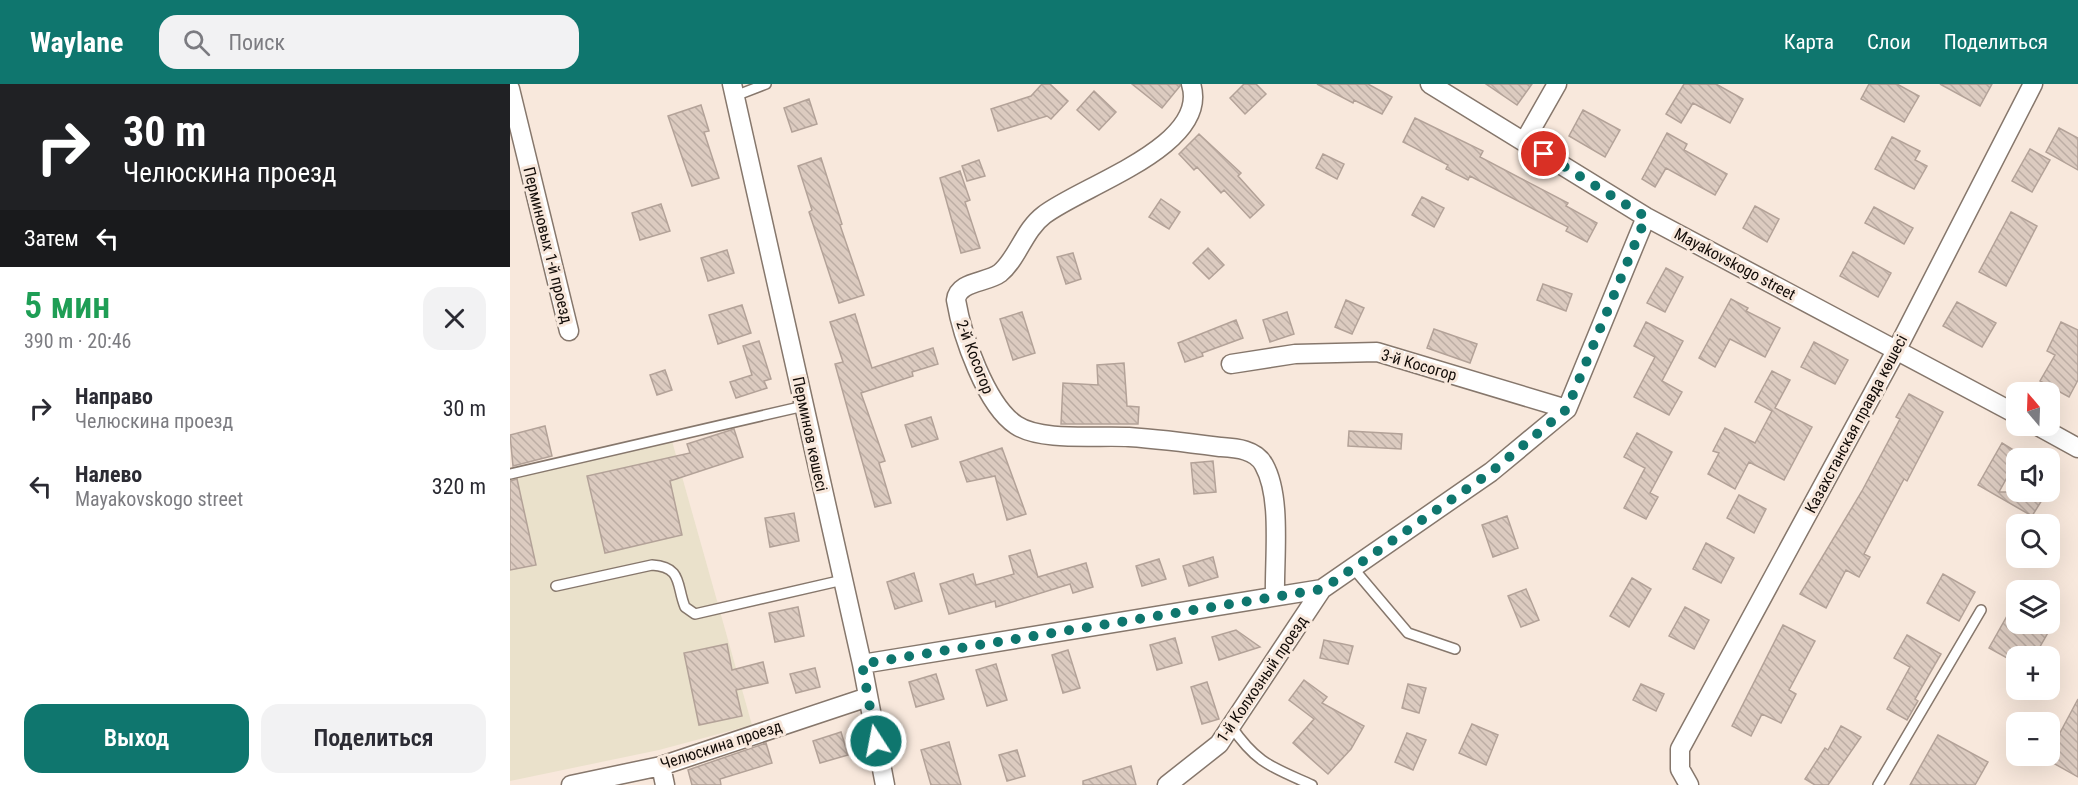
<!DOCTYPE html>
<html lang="ru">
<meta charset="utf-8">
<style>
body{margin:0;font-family:"Roboto Condensed",sans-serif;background:#f2f2f3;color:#2b2b33;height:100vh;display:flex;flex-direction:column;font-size:22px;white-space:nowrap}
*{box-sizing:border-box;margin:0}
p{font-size:20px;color:#7c7c81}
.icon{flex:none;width:33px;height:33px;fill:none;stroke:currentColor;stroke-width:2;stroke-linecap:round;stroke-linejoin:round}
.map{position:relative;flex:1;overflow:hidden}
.side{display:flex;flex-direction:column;background:#fff;width:510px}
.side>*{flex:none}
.banner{background:#202124;color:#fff;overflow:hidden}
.needle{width:39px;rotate:341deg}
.controls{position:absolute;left:1496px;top:298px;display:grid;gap:12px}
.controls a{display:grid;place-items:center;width:54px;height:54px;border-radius:12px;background:#fff;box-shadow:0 6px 24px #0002;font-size:30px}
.pin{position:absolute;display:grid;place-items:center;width:51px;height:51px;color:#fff;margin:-26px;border:3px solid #fff;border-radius:50%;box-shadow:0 2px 6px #0007}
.me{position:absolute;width:66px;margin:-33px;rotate:349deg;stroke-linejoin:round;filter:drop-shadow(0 0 4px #0008)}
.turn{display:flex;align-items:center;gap:21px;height:126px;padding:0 24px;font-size:27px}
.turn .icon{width:78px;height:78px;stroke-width:2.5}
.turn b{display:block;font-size:42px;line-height:51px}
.then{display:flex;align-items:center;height:57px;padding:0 24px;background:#0003;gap:12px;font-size:22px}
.round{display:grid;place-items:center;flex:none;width:63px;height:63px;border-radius:18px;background:#f2f2f3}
.overview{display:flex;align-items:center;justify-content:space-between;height:102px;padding:0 24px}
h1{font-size:36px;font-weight:600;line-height:45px;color:#1e9e55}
.cta{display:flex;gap:12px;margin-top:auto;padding:12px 24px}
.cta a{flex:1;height:69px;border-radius:18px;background:#0f766e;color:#fff;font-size:24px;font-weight:600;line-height:69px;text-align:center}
.cta a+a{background:#f2f2f3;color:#2b2b33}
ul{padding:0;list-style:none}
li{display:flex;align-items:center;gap:18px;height:78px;padding:0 24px}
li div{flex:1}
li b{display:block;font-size:22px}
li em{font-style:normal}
header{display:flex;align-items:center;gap:36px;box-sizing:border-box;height:84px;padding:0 30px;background:#0f766e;color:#fff}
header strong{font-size:28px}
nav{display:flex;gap:33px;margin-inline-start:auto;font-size:21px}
.search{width:420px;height:54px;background:#f2f2f3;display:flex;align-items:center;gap:15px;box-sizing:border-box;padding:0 21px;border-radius:18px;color:#7c7c81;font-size:22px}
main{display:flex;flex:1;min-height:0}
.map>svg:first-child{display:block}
.commercial{fill:#eae1cb}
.building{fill:url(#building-back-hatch);stroke:#b3a298;stroke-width:1.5}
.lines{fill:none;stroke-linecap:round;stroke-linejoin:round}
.service-casing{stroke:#86776c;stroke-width:12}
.minor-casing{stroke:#86776c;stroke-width:21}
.service{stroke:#fff;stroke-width:9}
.minor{stroke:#fff;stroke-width:18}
.route{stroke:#0f766e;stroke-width:10;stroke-dasharray:0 18}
.labels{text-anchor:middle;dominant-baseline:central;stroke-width:6;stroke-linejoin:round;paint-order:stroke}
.street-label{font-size:16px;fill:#120c08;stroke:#f8e8dc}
</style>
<header>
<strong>Waylane</strong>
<div class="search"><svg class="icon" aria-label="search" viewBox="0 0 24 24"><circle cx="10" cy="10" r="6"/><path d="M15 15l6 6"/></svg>Поиск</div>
<nav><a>Карта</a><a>Слои</a><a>Поделиться</a></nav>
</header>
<main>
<section class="side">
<div class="banner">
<div class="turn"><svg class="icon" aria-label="right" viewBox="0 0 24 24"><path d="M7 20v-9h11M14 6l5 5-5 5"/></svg><div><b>30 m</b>Челюскина проезд</div></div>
<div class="then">Затем<svg class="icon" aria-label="left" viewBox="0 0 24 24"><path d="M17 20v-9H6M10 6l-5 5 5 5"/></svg></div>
</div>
<div class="overview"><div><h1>5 мин</h1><p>390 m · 20:46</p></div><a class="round"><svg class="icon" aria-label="close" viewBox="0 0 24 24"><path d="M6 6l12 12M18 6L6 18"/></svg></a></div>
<ul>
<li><svg class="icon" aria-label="right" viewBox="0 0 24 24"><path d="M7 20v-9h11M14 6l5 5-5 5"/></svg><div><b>Направо</b><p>Челюскина проезд</p></div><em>30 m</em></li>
<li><svg class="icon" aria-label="left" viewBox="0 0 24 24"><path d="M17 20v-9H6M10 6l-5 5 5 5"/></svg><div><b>Налево</b><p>Mayakovskogo street</p></div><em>320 m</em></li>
</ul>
<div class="cta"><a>Выход</a><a>Поделиться</a></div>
</section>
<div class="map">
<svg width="1568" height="701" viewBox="0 0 1568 701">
<defs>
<pattern id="building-back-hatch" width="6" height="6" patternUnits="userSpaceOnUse" patternTransform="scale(1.5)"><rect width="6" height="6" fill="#dccbc0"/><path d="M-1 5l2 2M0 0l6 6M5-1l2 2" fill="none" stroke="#bcada4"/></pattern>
</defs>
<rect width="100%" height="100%" fill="#f8e8dc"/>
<path class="commercial" d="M 162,357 L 242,641 L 149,666 L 0,697 L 0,395 Z"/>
<path class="building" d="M 532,0 L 540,0 L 558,17 L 541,35 L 537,32 L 488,47 L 481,25 L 521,12 Z
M 622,0 L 670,0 L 670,2 L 652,24 Z
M 734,0 L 746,0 L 756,10 L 735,30 L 720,14 Z
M 807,0 L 858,0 L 882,13 L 872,30 L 844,16 L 843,19 Z
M 976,0 L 1022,0 L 1007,21 Z
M 1174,0 L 1206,0 L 1233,15 L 1220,39 L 1183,19 L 1171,39 L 1156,30 Z
M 1359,0 L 1387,0 L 1409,12 L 1394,38 L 1351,15 Z
M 1430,0 L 1482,0 L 1470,22 Z
M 584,7 L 606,28 L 589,46 L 567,26 Z
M 299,15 L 307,40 L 282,48 L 274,24 Z
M 191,21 L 199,47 L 194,48 L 209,94 L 182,102 L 158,32 Z
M 1073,26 L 1110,46 L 1095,73 L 1059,52 Z
M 905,34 L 973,67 L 970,73 L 1058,119 L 1056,122 L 1087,139 L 1077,158 L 1056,147 L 1058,143 L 960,92 L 958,96 L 936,85 L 938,81 L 893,58 Z
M 1549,44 L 1568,54 L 1568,86 L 1536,68 Z
M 1157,49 L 1177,60 L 1174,66 L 1217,90 L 1205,111 L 1156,84 L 1145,103 L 1132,95 Z
M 689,50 L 731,89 L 728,92 L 754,121 L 740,134 L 714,106 L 711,109 L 687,83 L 684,86 L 669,70 Z
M 1382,53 L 1410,67 L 1405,76 L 1417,82 L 1404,105 L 1365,85 Z
M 1520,65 L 1540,76 L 1522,108 L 1502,97 Z
M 813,70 L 834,80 L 827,95 L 806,84 Z
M 311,74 L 332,140 L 330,141 L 354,211 L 329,219 L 299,128 L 302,126 L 288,82 Z
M 469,76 L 475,92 L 457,97 L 452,82 Z
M 450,87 L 460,116 L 455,118 L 470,164 L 451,169 L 430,94 Z
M 912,113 L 934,124 L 924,143 L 902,131 Z
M 651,115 L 670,128 L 659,145 L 639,133 Z
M 151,120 L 160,147 L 130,156 L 122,129 Z
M 1245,122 L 1269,135 L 1257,158 L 1233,144 Z
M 1364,123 L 1403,144 L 1394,160 L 1355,139 Z
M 1501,128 L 1527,142 L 1496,202 L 1469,188 Z
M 698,164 L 714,181 L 699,195 L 683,179 Z
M 217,166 L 224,189 L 198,197 L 191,174 Z
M 1343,168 L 1381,189 L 1368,213 L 1330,192 Z
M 563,169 L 571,195 L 556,200 L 547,173 Z
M 1156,184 L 1173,193 L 1155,228 L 1137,219 Z
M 1033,200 L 1062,210 L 1056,227 L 1027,216 Z
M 1221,215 L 1238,224 L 1236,227 L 1270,244 L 1255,273 L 1220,255 L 1205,283 L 1189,274 Z
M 836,216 L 854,224 L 842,250 L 825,243 Z
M 1447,218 L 1486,239 L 1472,263 L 1433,242 Z
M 232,221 L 241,249 L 208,260 L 199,231 Z
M 512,228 L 525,269 L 503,276 L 490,235 Z
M 777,228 L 784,250 L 760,258 L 753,236 Z
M 345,230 L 362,284 L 423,264 L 428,280 L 402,288 L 403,292 L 351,309 L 375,377 L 369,379 L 381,419 L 365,423 L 325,280 L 333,278 L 320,238 Z
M 726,236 L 733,254 L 692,269 L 693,272 L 675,278 L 668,259 Z
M 1136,238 L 1173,257 L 1152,297 L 1172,308 L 1159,331 L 1124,313 L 1145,273 L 1124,262 Z
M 1551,238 L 1568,246 L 1568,296 L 1559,313 L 1530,297 L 1545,271 L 1537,267 Z
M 924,245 L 967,260 L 960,279 L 917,264 Z
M 249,257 L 261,295 L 254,297 L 257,304 L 226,314 L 220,298 L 242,291 L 233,262 Z
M 1304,258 L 1338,276 L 1325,300 L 1291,283 Z
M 614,279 L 617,322 L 629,323 L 628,340 L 551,340 L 553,299 L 588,301 L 587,281 Z
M 155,286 L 162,306 L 147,311 L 140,291 Z
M 1262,287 L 1280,296 L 1265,324 L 1302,343 L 1274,396 L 1239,378 L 1225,405 L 1198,390 L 1209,369 L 1203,367 L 1215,344 L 1245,359 L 1262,327 L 1245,318 Z
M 1399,310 L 1433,328 L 1397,397 L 1394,395 L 1354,470 L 1360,473 L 1349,493 L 1336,486 L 1316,524 L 1290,510 L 1352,407 L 1390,335 L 1386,333 Z
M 421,333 L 428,355 L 402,363 L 395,341 Z
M 35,342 L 42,372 L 3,382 L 0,351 Z
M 224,345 L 233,373 L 160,397 L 172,451 L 95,469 L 77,392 L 180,369 L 177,360 Z
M 839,347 L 892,350 L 891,365 L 838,362 Z
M 1127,349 L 1162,368 L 1140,409 L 1148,413 L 1136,435 L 1114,424 L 1135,384 L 1114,373 Z
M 1492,359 L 1510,370 L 1489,408 L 1537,408 L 1522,432 L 1468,401 Z
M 492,364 L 516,430 L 497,436 L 485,392 L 457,398 L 450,378 Z
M 703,377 L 706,408 L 684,410 L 681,379 Z
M 7,395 L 26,481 L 0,486 L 0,397 Z
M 1229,411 L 1256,425 L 1244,449 L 1217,434 Z
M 284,429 L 289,457 L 260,463 L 255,434 Z
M 997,432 L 1008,464 L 983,473 L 972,441 Z
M 1196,459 L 1224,474 L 1211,499 L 1183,485 Z
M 520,466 L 528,493 L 576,479 L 583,503 L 563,509 L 560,500 L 486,523 L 485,517 L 439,530 L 430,500 L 463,490 L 466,501 L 504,490 L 499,472 Z
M 703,473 L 708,493 L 679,502 L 673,482 Z
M 649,475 L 656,495 L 632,502 L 626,482 Z
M 404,489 L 412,517 L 385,525 L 377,498 Z
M 1433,490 L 1465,508 L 1449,537 L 1417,519 Z
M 1122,494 L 1141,505 L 1119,543 L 1100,532 Z
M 1016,505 L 1029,536 L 1011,543 L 998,512 Z
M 1506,516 L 1506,540 L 1543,540 L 1524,573 L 1506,573 L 1506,579 L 1479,564 Z
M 288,523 L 294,552 L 265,558 L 259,529 Z
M 1175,523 L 1199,536 L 1184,565 L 1159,552 Z
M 1273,541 L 1305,557 L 1279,606 L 1286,610 L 1271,639 L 1252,630 L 1241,652 L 1222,642 Z
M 726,546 L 750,563 L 709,576 L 702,553 Z
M 1397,551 L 1431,570 L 1405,615 L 1408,617 L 1397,636 L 1377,625 L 1400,583 L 1384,574 Z
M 665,554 L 672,579 L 647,586 L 640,561 Z
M 814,556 L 843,562 L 838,580 L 810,574 Z
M 217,560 L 222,586 L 253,578 L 258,599 L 226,606 L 232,632 L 189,641 L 174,569 Z
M 558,566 L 570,604 L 553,609 L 542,571 Z
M 486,580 L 497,616 L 477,622 L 466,586 Z
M 305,584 L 310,603 L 286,609 L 280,590 Z
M 426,590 L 434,615 L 406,623 L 399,598 Z
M 794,596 L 817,613 L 812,619 L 854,642 L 841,665 L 818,690 L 783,659 L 804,635 L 779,616 Z
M 697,598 L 709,635 L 692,640 L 681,603 Z
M 898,600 L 916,604 L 909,629 L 892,624 Z
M 1131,600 L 1154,610 L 1146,627 L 1123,616 Z
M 1568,615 L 1568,693 L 1536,675 Z
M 962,640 L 988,651 L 976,681 L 949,669 Z
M 1331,642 L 1351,653 L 1318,701 L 1305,701 L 1295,695 L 1315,664 L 1318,666 Z
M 331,648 L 338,671 L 310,679 L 303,657 Z
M 897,649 L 916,656 L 903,686 L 885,678 Z
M 1428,651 L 1478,678 L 1465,701 L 1400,701 Z
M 439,658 L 451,701 L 421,701 L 411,666 Z
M 256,659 L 262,679 L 210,695 L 211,701 L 182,701 L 178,686 Z
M 507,666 L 515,692 L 497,697 L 489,671 Z
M 621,682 L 626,701 L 573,701 L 573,697 Z"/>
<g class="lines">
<defs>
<path id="service" d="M 225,12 L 256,0
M 0,390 L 294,322
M 843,484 L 898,549 L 945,565
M 46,502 L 142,481 C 173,483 166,501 175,523 L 185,530 L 333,496
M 721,642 C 747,680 762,683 802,701
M 1368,701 L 1471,526"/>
<path id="minor" d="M 222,0 L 352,580 L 375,701
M 681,0 C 701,62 571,102 534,131 C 514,146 508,174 490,189 C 477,199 448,197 446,216 C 452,252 476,321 506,341 C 531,358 589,351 619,353 C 649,355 680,359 710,363 C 725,364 746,365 754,381 C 772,413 764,474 765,512
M 920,0 L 1136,133 L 1506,330
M 0,5 L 59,247
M 1014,58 L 1047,0
M 721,280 L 785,270 L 867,268 L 1057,325
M 1528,342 L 1568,364
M 352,580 L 812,505 L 981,388 L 1057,325 L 1136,133
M 151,682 L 155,701
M 61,701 L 151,682 L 358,613
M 657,701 L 709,660 L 812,505
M 1179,701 L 1170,685 L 1170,665 L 1387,265 L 1523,0"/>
</defs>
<use href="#service" class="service-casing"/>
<use href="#minor" class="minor-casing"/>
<use href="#service" class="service"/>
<use href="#minor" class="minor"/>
</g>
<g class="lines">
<path class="route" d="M 366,657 L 352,580 L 813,505 L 981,388 L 1057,325 L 1136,133 L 1034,70"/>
</g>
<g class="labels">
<g class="street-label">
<text transform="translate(38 161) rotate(76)">Перминовых 1-й проезд</text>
<text transform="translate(1225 180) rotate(28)">Mayakovskogo street</text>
<text transform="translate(465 273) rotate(69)">2-й Косогор</text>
<text transform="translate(909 281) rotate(16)">3-й Косогор</text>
<text transform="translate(1346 340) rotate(-62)">Казахстанская правда көшесі</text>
<text transform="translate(300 350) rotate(78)">Перминов көшесі</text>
<text transform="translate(752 595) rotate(-56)">1-й Колхозный проезд</text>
<text transform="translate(211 661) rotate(-18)">Челюскина проезд</text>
</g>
</g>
</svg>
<div class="controls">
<a><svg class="needle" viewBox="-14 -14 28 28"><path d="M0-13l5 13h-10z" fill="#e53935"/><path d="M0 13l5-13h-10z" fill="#7c7c81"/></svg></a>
<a><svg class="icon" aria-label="sound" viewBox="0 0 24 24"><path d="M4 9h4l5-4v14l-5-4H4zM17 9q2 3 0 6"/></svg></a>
<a><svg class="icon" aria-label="search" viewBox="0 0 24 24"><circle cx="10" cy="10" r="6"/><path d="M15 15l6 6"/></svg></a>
<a><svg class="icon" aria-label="layers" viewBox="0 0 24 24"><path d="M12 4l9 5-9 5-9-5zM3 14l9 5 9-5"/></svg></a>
<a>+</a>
<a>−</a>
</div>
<div class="pin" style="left:1034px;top:70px;background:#d93025"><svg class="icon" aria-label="arrive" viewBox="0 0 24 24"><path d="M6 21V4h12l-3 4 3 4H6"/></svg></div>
<svg class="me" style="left:366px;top:657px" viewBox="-20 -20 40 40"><circle r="17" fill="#0f766e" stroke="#fff" stroke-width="3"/><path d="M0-11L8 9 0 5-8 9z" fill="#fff"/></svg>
</div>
</main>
